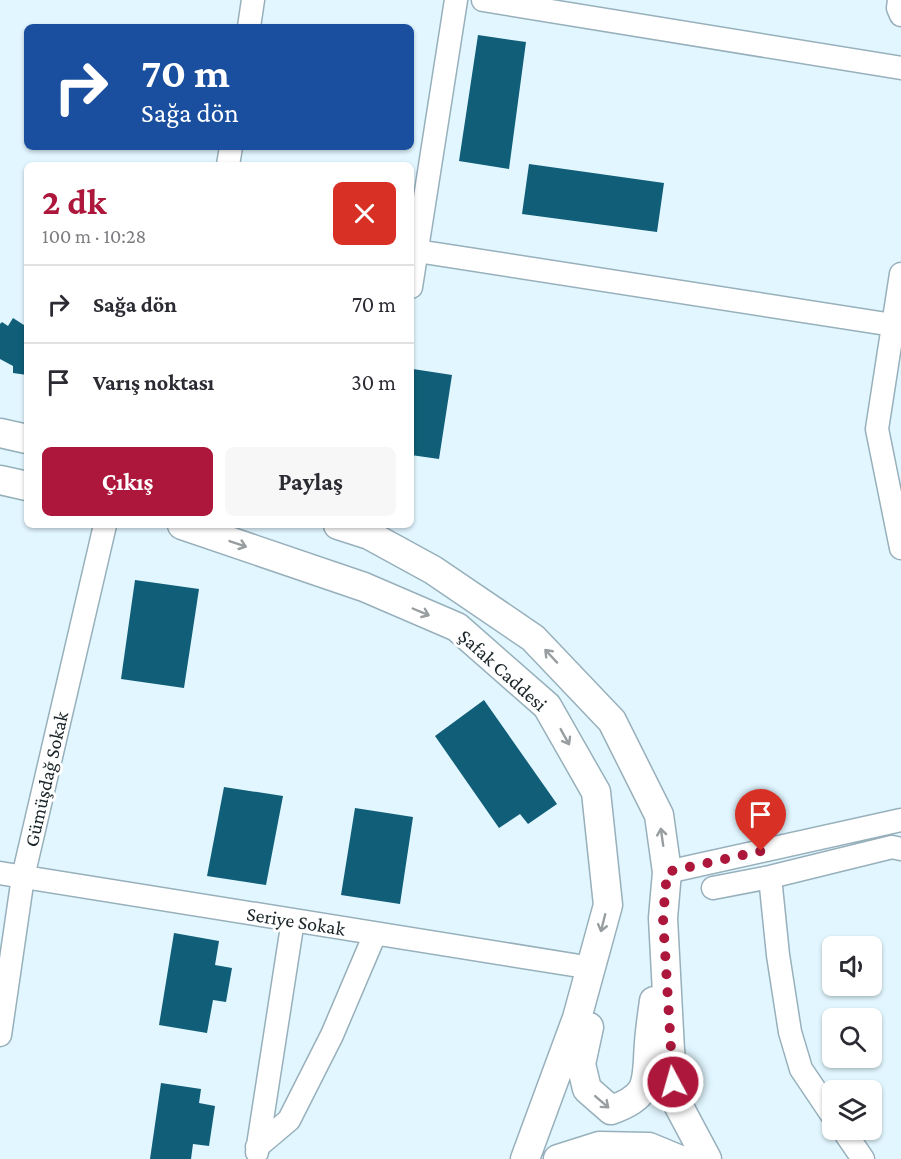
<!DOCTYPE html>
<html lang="tr">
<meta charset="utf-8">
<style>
body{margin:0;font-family:"Crimson Pro",serif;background:#f7f7f7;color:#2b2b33;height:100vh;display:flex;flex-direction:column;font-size:22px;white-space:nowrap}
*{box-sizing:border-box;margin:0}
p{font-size:20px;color:#7c7c81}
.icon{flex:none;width:33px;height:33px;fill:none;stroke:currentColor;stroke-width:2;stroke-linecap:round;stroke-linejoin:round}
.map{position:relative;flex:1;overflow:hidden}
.panel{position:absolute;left:24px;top:162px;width:390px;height:366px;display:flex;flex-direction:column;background:#fff;border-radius:9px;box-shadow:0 2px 4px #0004}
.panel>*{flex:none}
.top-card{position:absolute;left:24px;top:24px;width:390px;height:126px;border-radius:9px;box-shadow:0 2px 4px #0004;background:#1a4fa0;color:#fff;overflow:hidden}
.controls{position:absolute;left:822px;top:936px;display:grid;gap:12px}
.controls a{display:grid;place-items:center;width:60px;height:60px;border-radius:9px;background:#fff;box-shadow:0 2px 4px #0004;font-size:30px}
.pin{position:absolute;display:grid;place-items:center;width:51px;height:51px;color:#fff;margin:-62px -26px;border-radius:50% 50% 50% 0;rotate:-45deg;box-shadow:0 0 6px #0007}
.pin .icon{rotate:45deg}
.me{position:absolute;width:66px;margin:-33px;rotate:354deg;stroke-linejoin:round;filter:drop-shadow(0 0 4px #0008)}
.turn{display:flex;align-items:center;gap:21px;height:126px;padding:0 18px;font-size:27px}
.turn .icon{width:78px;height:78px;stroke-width:2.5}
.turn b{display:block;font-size:42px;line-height:51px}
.round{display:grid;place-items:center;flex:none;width:63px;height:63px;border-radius:9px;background:#f7f7f7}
.summary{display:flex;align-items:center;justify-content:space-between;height:102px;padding:0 18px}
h1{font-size:36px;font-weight:700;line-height:45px;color:#ac173b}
.action{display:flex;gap:12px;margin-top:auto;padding:12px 18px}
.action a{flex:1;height:69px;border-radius:9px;background:#ac173b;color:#fff;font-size:24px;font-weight:700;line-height:69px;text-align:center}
.action a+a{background:#f7f7f7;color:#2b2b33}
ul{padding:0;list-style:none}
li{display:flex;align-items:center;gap:18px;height:78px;padding:0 18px;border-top:2px solid #e1e1e2}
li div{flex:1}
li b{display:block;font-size:22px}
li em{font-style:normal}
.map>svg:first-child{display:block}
.building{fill:#105e77}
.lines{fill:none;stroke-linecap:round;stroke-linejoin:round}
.minor-casing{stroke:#97b0bb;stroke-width:25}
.major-casing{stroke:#97b0bb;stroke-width:31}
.minor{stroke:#fff;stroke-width:22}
.major{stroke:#fff;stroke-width:28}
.oneway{stroke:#989d9f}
.route{stroke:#ac173b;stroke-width:10;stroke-dasharray:0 18}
.labels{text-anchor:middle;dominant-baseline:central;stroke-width:6;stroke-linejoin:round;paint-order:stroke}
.street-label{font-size:20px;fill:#1b2529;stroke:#fff}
</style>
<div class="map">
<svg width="901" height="1159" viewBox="0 0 901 1159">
<rect width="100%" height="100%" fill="#e1f6ff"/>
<path class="building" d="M 478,35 L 526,42 L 509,169 L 459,161 Z
M 529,164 L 664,183 L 657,232 L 522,214 Z
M 13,318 L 27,327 L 27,375 L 13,373 L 13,366 L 0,359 L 0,324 L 2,322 L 8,326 Z
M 413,369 L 452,375 L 439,459 L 411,455 L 411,384 Z
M 135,580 L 199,589 L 184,688 L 121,679 Z
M 484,700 L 557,804 L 528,824 L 520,814 L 499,828 L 435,736 Z
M 224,787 L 283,796 L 266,885 L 207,876 Z
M 355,808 L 413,817 L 400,904 L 341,895 Z
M 174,933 L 219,941 L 215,965 L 232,968 L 226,1002 L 213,1000 L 207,1033 L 159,1025 Z
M 161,1083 L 201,1089 L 199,1103 L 215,1106 L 209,1146 L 193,1144 L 191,1159 L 150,1159 Z"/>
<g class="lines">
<defs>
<path id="minor" d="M 483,0 L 901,68
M 899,0 L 898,8 L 901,15
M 249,27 L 253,0
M 228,165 L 231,147
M 417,251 L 893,325
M 901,274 L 877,429 L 901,548
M 411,287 L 456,0
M 667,872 L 901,820
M 0,873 L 592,968
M 770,877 L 778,955 L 790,1032 L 801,1069 L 832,1115
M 713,888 L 770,877 L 892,847 L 901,849
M 0,1035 L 23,877 L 105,525
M 843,1130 L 863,1159
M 257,1147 L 289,1120 L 332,1035 L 375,934
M 257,1152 L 293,920"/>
<path id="major" d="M 0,433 L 27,439
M 0,480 L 27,486
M 182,525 L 364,587 L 457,627 L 547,706 L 596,792 L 608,905 L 577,1018 L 525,1159
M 338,525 L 369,535 L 433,570 L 533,638 L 612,721 L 659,815 L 667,872 L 663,918 L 670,1050 L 675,1099 L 707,1159
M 589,1027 L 581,1064 L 587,1089 L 611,1110 C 652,1096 646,1081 649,1043 C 650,1029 652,1015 654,1001
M 558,1159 L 599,1146 L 649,1147 L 678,1159"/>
</defs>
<use href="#minor" class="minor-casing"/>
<use href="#major" class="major-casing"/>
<use href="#minor" class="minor"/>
<use href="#major" class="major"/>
</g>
<defs><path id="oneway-shaft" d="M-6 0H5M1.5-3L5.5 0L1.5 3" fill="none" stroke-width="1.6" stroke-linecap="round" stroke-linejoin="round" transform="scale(1.5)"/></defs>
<g class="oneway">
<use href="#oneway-shaft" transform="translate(238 544) rotate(19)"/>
<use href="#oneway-shaft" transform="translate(421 612) rotate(23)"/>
<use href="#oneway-shaft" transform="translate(551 656) rotate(-133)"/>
<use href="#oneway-shaft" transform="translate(565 737) rotate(61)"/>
<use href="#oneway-shaft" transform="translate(662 837) rotate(-98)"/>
<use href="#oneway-shaft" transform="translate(603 923) rotate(104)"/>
<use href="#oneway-shaft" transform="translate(602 1102) rotate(41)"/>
</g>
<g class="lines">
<path class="route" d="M 673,1082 L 663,918 L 667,872 L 761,851"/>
</g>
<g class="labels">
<g class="street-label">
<text transform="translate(503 670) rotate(42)">Şafak Caddesi</text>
<text transform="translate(46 779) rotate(-77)">Gümüşdağ Sokak</text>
<text transform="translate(296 921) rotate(9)">Seriye Sokak</text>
</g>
</g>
</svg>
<div class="controls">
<a><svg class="icon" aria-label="sound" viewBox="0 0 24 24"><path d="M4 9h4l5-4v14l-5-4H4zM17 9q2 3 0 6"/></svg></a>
<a><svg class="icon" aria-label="search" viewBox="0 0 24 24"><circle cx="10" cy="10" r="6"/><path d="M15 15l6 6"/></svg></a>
<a><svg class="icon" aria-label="layers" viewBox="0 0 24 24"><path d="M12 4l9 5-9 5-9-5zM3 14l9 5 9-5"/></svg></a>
</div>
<div class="pin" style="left:761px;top:851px;background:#d93025"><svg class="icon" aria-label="arrive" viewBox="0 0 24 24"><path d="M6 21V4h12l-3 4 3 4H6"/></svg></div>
<svg class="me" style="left:673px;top:1082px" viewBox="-20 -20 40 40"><circle r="17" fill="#ac173b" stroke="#fff" stroke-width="3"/><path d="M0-11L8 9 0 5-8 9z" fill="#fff"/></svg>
<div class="top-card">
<div class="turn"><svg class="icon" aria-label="right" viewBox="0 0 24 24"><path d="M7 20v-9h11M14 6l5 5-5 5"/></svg><div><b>70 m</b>Sağa dön</div></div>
</div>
<section class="panel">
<div class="summary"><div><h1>2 dk</h1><p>100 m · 10:28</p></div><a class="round" style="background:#d93025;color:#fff"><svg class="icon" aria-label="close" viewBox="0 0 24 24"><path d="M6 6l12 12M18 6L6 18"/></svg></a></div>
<ul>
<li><svg class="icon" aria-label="right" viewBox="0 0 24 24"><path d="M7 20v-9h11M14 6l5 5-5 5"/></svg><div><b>Sağa dön</b></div><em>70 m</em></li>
<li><svg class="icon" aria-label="arrive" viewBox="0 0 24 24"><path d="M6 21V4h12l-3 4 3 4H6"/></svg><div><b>Varış noktası</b></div><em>30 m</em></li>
</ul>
<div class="action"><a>Çıkış</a><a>Paylaş</a></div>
</section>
</div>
